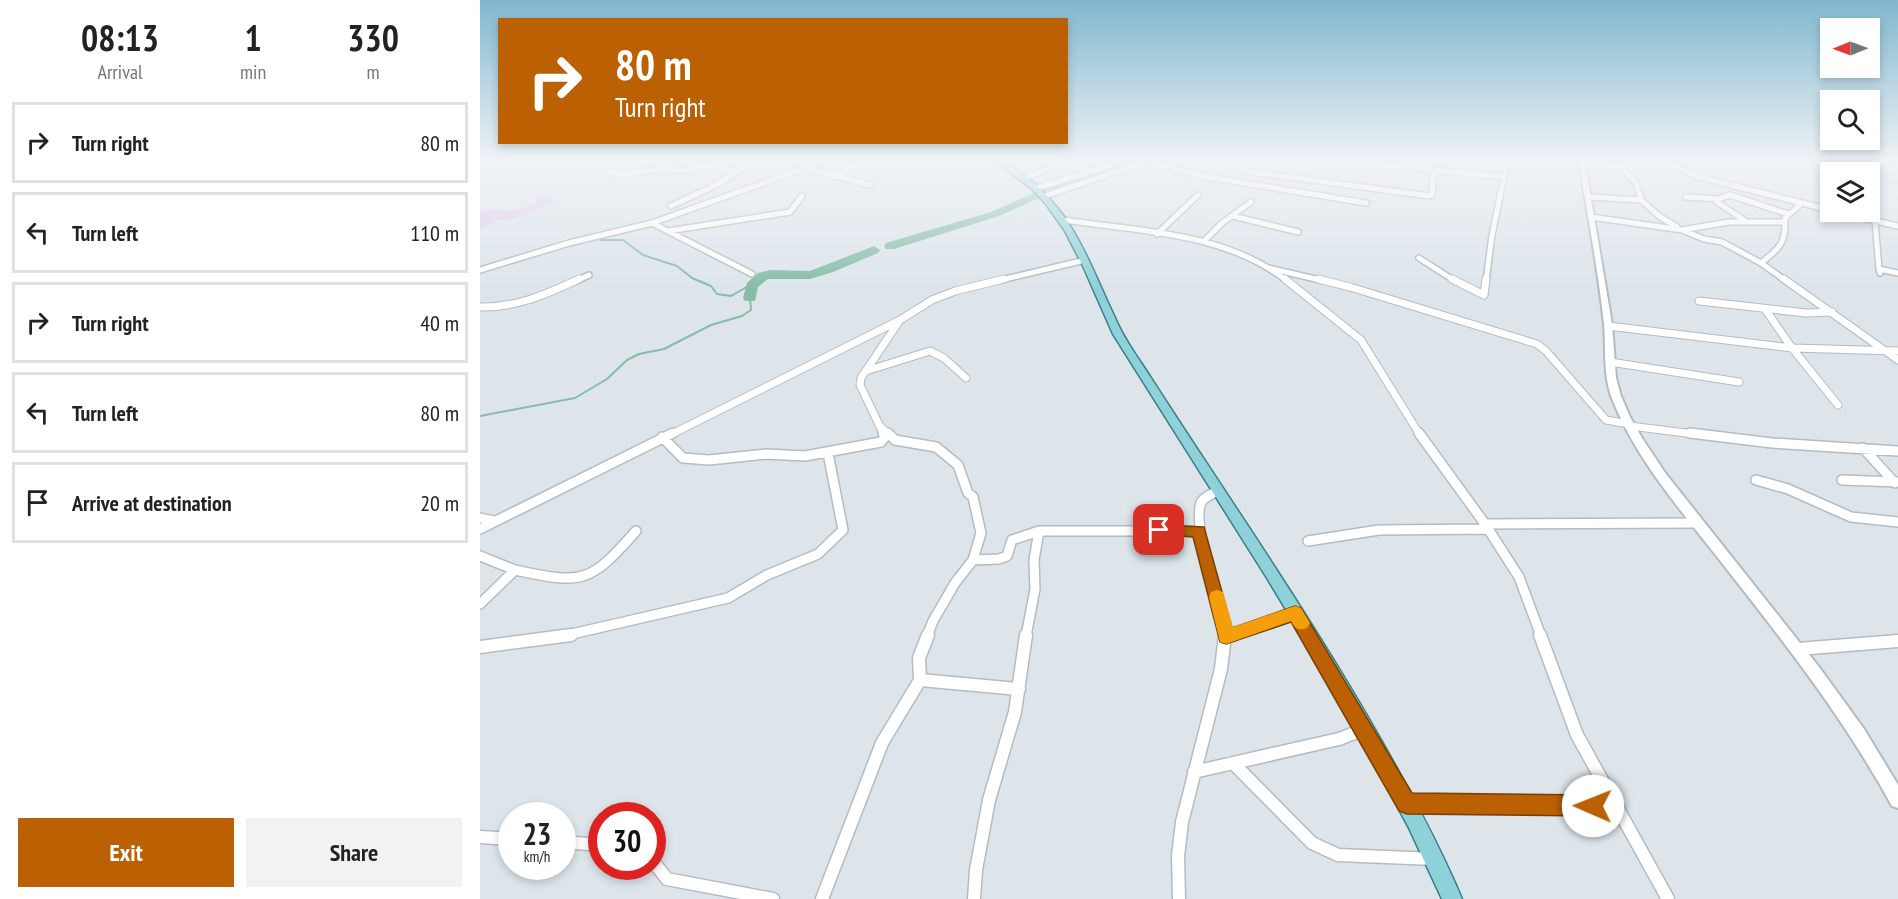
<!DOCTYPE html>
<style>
body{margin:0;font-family:"PT Sans Narrow",sans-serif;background:#f2f2f2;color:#222;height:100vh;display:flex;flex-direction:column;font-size:22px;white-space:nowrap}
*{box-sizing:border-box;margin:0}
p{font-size:20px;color:#767676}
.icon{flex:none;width:33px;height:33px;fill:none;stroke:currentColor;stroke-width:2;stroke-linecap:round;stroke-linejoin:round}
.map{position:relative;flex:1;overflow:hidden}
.drawer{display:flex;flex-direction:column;background:#fff;width:480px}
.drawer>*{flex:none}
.hud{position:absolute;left:18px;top:18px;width:570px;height:126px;border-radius:0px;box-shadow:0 3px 9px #0003;background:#bb6003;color:#fff;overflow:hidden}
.needle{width:39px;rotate:269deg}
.buttons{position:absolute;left:1340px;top:18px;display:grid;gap:12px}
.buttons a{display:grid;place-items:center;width:60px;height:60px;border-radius:0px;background:#fff;box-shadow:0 3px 9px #0003;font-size:30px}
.speed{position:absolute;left:18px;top:802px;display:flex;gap:12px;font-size:30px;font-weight:700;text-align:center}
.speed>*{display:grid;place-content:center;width:78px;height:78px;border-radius:50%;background:#fff;box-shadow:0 3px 9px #0003;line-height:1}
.speed small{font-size:15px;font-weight:400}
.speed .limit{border:9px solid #d22;background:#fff;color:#111}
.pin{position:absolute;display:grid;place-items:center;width:51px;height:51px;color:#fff;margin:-26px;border-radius:12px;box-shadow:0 3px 9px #0006}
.me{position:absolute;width:66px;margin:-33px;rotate:271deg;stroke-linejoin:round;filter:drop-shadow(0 0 4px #0008)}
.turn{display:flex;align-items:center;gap:21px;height:126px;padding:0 18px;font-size:27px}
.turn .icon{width:78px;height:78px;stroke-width:2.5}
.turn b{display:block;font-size:42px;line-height:51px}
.eta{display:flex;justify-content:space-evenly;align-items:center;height:102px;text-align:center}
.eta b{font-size:36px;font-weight:600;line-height:42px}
.button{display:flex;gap:12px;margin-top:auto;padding:12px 18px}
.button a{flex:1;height:69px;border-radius:0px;background:#bb6003;color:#fff;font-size:24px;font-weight:600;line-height:69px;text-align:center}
.button a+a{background:#f2f2f2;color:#222}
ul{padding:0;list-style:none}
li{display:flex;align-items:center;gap:18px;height:81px;margin:0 12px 9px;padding:0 6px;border:3px solid #e0e0e0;border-radius:0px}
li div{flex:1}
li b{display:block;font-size:22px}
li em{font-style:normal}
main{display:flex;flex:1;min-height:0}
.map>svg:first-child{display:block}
.built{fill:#cbd8e3}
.green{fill:#dfcaee}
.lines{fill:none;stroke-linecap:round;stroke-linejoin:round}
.stream{stroke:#86bca9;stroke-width:2}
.river{fill:#86bca9;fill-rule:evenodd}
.street-far3-casing{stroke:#b4bbc1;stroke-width:8}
.street-far2-casing{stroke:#b4bbc1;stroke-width:9}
.street-far1-casing{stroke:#b4bbc1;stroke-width:12}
.street-casing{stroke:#b4bbc1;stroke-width:15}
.secondary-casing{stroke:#b4bbc1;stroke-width:4}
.primary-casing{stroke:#388089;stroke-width:3}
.street-far3{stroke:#fff;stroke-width:5}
.street-far2{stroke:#fff;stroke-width:7}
.street-far1{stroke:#fff;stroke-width:9}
.street{stroke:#fff;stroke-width:12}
.secondary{fill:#fff;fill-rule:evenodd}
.primary{fill:#8fd1d8;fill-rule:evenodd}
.route{fill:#bb6003;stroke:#7a3e02;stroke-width:1.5}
.slow{fill:#f59e0b}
</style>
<main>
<section class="drawer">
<div class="eta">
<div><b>08:13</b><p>Arrival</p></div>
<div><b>1</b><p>min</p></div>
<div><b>330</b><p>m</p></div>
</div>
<ul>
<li><svg class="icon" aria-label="right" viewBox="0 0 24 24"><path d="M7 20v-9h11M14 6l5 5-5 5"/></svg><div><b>Turn right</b></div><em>80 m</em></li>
<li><svg class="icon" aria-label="left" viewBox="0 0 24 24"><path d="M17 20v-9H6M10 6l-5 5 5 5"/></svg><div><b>Turn left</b></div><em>110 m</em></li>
<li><svg class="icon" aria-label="right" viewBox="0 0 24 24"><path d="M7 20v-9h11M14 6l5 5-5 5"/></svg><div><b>Turn right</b></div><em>40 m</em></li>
<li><svg class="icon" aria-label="left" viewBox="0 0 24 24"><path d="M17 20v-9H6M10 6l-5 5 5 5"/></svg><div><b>Turn left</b></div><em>80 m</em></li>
<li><svg class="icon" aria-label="arrive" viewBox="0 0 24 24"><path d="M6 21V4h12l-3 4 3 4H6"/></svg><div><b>Arrive at destination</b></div><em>20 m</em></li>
</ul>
<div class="button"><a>Exit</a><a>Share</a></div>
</section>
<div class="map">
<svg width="1418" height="899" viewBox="0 0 1418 899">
<rect width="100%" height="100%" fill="#dde5eb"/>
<path class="built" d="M 1375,163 L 1418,163 L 1418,190 L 1389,185 L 1389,172 L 1365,172 Z"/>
<path class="green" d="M 65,194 L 77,201 L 35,219 L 19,220 L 0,229 L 0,212 L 10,209 L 33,211 L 60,202 L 51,196 Z"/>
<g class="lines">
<path class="stream" d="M 120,240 L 143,240 L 163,255 L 197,266 L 212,278 L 231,286 L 237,294 L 251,296 L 277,281
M 0,416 L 95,398 L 127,379 L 147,360 L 159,354 L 184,349 L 231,325 L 262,316 L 271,310 L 270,298"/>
<path class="river" d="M 642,163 L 657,163 L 575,191 L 519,216 L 414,249 L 406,249 L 404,246 L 406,243 L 511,212 L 567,187 Z
M 394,246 L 400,250 L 398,253 L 353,272 L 330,279 L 288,279 L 278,287 L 275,301 L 265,301 L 263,298 L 267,283 L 278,273 L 291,270 L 330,271 Z"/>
<defs>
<path id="street-far3" d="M 143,163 L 131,169 L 130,172 L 143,175 L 179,169 L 209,170 L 225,166 L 257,172
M 669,163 L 728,177 L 886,203
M 760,163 L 759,167 L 771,172 L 949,196 L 952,195 L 954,171
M 883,163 L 1023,177
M 1137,163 L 1156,183 L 1161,200 L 1179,216 L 1197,227
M 1187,163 L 1215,176 L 1350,210
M 1102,164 L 1140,166
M 326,168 L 390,185
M 354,177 L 373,166 L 357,163
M 545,178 L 584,163
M 557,188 L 637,163
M 565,196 L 662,163
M 1108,197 L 1161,200
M 1206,197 L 1238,199 L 1250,195 L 1308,214
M 1238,199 L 1237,202 L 1264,220
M 191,206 L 234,186 L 272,163
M 1357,212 L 1418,226
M 753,216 L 818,232
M 1111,217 L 1202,230 L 1249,222 L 1305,222
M 583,220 C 658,231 745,232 807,281
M 1395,221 L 1399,269
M 172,223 L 272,274
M 1202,230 L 1224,239 L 1242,242 L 1281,263 L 1306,281
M 188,231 L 310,212 L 322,196
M 677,234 L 718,195
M 725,240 L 742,223 L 771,202
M 939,258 L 975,281
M 1281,263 C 1300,248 1306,243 1305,218 L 1322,203
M 789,268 L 844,281
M 0,270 L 89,243 L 172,223 L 339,163
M 1400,273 L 1399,269 L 1418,273
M 96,281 L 109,275
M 517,281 L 605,260
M 1006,281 L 1012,235 L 1027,163"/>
<path id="street-far2" d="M 805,279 L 881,340 L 940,435
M 838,279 L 870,287 L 1057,344 L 1066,351 L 1126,420 L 1149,424
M 972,279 L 1004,295 L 1006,279
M 1304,279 L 1418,360
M 1219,301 L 1326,313 L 1352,312
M 0,307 C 36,308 67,294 99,279
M 1285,309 L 1312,348 L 1358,405
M 1128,326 L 1312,348 L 1418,351
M 1130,362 L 1259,382
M 386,371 L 450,351 L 464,358 L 486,378
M 399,425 L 409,435
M 1150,426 L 1222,435
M 190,435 L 420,320 L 452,300 L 475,291 L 524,279
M 404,435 L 380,385 L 381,378 L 420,320"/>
<path id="street-far1" d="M 408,433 L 415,440 L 456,447 L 478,465 L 488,493 L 493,497 L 501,533 L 493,560 L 475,583 L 453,621 L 447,636
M 939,433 L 1005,524 L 1039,577 L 1061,636
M 1210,433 L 1292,443 L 1418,451
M 182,437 L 203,458 L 229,460 L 286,454 L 325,456 L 401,442 L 405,437 L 403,433
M 1383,448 L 1415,483
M 1276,480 L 1308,489 L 1371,517 L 1418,522
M 1362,480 L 1418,482
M 737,491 C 732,494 725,497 722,501 C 710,517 740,614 746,636
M 0,518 L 14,521
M 1005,524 L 1218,523
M 0,529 L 193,433
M 828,541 L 899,530 L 1009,529
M 0,556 L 35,570 L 0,604
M 493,560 L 519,559 L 527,556 L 532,540 L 559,531 L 719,531
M 35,570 C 104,585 110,583 156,531
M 83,636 L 248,598 L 287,575 L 338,554 L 363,530 L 348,453
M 546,636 L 555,589 L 554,560 L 559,531
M 749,636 L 815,613"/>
<path id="street" d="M 1060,635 L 1097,735 L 1188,899
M 746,637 L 753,635
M 0,647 L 91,635
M 1318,649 L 1418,641
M 440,680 L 539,689
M 753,763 L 832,843 L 858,855 L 954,859
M 714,772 L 859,739 L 885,729
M 927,804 L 1136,806
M 0,837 L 32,839
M 82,842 L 122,845
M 172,860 L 187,879 L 293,899
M 342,899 L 402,743 L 440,680 L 439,658 L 448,635
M 494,899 L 496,870 L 509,800 L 535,712 L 546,635
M 699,899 L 698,856 L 702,822 L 741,669 L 745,635"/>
<path id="secondary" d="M 1099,163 L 1105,163 L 1132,324 L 1136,378 L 1141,396 L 1150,417 L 1162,438 L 1186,474 L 1339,667 L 1384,729 L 1418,785 L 1418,808 L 1412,806 C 1366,722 1308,647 1249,572 C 1207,517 1156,462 1131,396 C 1123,373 1126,348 1124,324 C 1118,270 1108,217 1099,163 Z"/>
<path id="primary" d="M 518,163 C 539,163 571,199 583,215 C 606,248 619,285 636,320 C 645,341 659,359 671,378 C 743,490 819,599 886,714 C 921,774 955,835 982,899 L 962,899 L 929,828 L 861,701 L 787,578 L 633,334 L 603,266 L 585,231 L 565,203 L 552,189 Z"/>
</defs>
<use href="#street-far3" class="street-far3-casing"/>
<use href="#street-far2" class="street-far2-casing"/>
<use href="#street-far1" class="street-far1-casing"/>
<use href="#street" class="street-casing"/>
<use href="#secondary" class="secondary-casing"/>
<use href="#primary" class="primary-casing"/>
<use href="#street-far3" class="street-far3"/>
<use href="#street-far2" class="street-far2"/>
<use href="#street-far1" class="street-far1"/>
<use href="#street" class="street"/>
<use href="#secondary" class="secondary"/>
<use href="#primary" class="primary"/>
</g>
<linearGradient id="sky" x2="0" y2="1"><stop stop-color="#81b7cf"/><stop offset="0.56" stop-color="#f0f3f6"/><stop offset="1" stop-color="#f0f3f6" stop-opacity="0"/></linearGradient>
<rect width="1418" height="289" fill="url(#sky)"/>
<path class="route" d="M 679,525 L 724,527 L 752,628 L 815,606 L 821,608 L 932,793 L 1113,795 L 1120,798 L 1123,806 L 1120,813 L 1113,816 L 927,814 L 919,811 L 811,622 L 746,644 L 740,642 L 713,537 L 674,534 L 672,530 L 674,526 Z"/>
<path class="slow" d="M 737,590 L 743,592 L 753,627 L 815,606 L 821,608 L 830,623 L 827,628 C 819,631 815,629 811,621 L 746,644 L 740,642 L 729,597 L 731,592 Z"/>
</svg>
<div class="buttons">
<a><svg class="needle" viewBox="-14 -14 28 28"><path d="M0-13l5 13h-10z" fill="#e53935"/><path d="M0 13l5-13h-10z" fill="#767676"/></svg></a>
<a><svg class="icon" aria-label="search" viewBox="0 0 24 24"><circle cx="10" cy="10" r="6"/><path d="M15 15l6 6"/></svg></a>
<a><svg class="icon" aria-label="layers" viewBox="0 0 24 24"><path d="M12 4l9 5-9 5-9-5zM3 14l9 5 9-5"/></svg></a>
</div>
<div class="speed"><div>23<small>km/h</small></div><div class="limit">30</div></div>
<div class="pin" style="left:679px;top:530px;background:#d93025"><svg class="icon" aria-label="arrive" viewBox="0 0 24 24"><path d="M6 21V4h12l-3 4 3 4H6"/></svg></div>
<svg class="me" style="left:1113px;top:806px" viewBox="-20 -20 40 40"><circle r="19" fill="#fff"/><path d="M0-13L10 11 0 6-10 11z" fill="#bb6003"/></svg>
<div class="hud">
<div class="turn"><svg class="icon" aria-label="right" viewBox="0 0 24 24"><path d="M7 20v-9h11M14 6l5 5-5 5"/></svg><div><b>80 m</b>Turn right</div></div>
</div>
</div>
</main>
